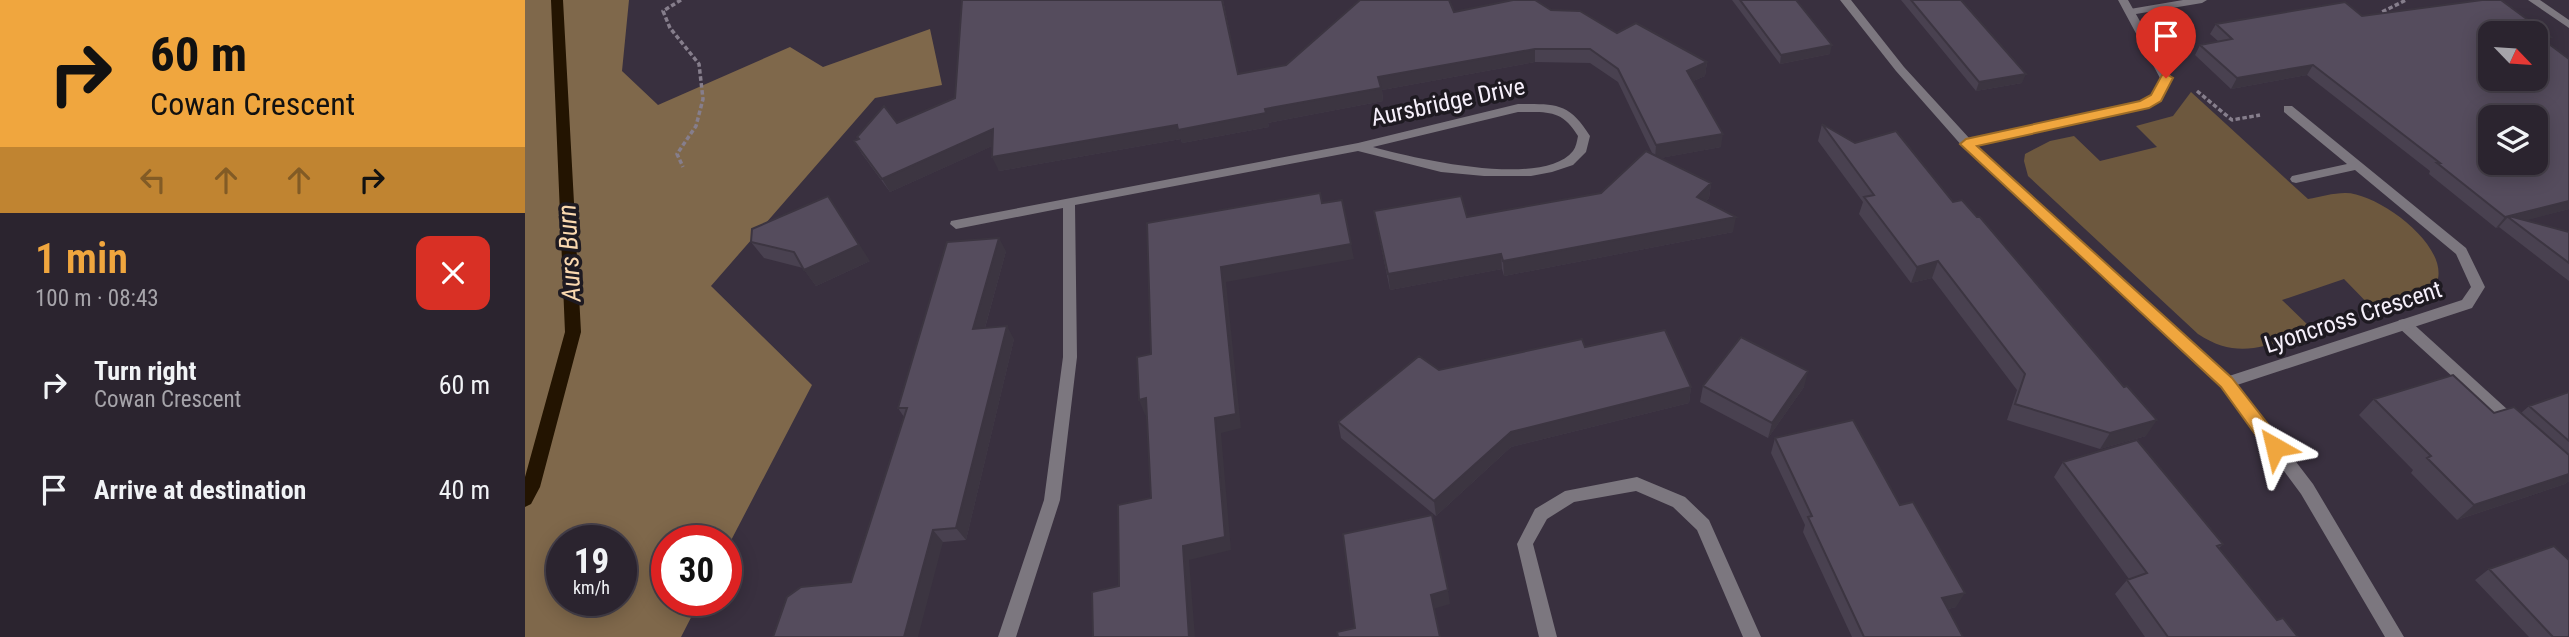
<!DOCTYPE html>
<meta charset="utf-8">
<style>
body{margin:0;font-family:"Roboto Condensed",sans-serif;background:#332c37;color:#f1f3f6;height:100vh;display:flex;flex-direction:column;font-size:26px;white-space:nowrap}
*{box-sizing:border-box;margin:0}
p{font-size:23px;color:#a6a4aa}
.icon{flex:none;width:38px;height:38px;fill:none;stroke:currentColor;stroke-width:2;stroke-linecap:round;stroke-linejoin:round}
.map{position:relative;flex:1;overflow:hidden}
.details{display:flex;flex-direction:column;background:#2b242f;width:525px}
.details>*{flex:none}
.hud{background:#f0a63e;color:#111;overflow:hidden}
.needle{width:46px;rotate:115deg}
.tools{position:absolute;left:1953px;top:21px;display:grid;gap:14px}
.tools a{display:grid;place-items:center;width:70px;height:70px;border-radius:14px;background:#2b242f;box-shadow:0 4px 18px #0003,0 0 0 2px #47414b;font-size:35px}
.speed{position:absolute;left:21px;top:525px;display:flex;gap:14px;font-size:35px;font-weight:700;text-align:center}
.speed>*{display:grid;place-content:center;width:91px;height:91px;border-radius:50%;background:#2b242f;box-shadow:0 4px 18px #0003,0 0 0 2px #47414b;line-height:1}
.speed small{font-size:18px;font-weight:400}
.speed .limit{border:10px solid #d22;background:#fff;color:#111}
.pin{position:absolute;display:grid;place-items:center;width:60px;height:60px;color:#fff;margin:-72px -30px;border-radius:50% 50% 50% 0;rotate:-45deg;box-shadow:0 0 7px #0007}
.pin .icon{rotate:45deg}
.me{position:absolute;width:77px;margin:-38px;rotate:323deg;stroke-linejoin:round;filter:drop-shadow(0 0 5px #0008)}
.turn{display:flex;align-items:center;gap:24px;height:147px;padding:0 35px;font-size:32px}
.turn .icon{width:91px;height:91px;stroke-width:2.5}
.turn b{display:block;font-size:49px;line-height:60px}
.lanes{display:flex;align-items:center;height:66px;padding:0 35px;background:#0003;justify-content:center;gap:35px;direction:ltr}
.lanes .off{opacity:.35}
.round{display:grid;place-items:center;flex:none;width:74px;height:74px;border-radius:14px;background:#332c37}
.summary{display:flex;align-items:center;justify-content:space-between;height:119px;padding:0 35px}
h1{font-size:42px;font-weight:600;line-height:52px;color:#f0a63e}
ul{padding:0;list-style:none}
li{display:flex;align-items:center;gap:21px;height:105px;padding:0 35px}
li div{flex:1}
li b{display:block;font-size:26px}
li em{font-style:normal}
main{display:flex;flex:1;min-height:0}
.map>svg:first-child{display:block}
.green{fill:#6d583e}
.forest{fill:#7f684b;fill-rule:evenodd}
.lines{fill:none;stroke-linecap:round;stroke-linejoin:round}
.stream{fill:#231401;fill-rule:evenodd}
.path{stroke:#867e8c;stroke-width:3.5;stroke-dasharray:4.5 2.5;stroke-linecap:butt}
.lane{fill:#7c777f;fill-rule:evenodd}
.street{fill:#7c777f;fill-rule:evenodd}
.wall{fill:#494150}
.shaded-wall{fill:#3c3541}
.building{fill:#554c5d;stroke:#3c3541;stroke-width:2;fill-rule:evenodd}
.route{fill:#f0a63e;stroke:#9c6c28;stroke-width:2}
.labels{text-anchor:middle;dominant-baseline:central;stroke-width:7;stroke-linejoin:round;paint-order:stroke}
.street-label{font-size:24px;fill:#f6f0fb;stroke:#1e1a21}
.water-label{font-size:26px;font-style:italic;fill:#fad8af;stroke:#1e1a21}
</style>
<main>
<section class="details">
<div class="hud">
<div class="turn"><svg class="icon" aria-label="right" viewBox="0 0 24 24"><path d="M7 20v-9h11M14 6l5 5-5 5"/></svg><div><b>60 m</b>Cowan Crescent</div></div>
<div class="lanes"><svg class="icon off" aria-label="left" viewBox="0 0 24 24"><path d="M17 20v-9H6M10 6l-5 5 5 5"/></svg><svg class="icon off" aria-label="ahead" viewBox="0 0 24 24"><path d="M12 20V5M6 11l6-6 6 6"/></svg><svg class="icon off" aria-label="ahead" viewBox="0 0 24 24"><path d="M12 20V5M6 11l6-6 6 6"/></svg><svg class="icon" aria-label="right" viewBox="0 0 24 24"><path d="M7 20v-9h11M14 6l5 5-5 5"/></svg></div>
</div>
<div class="summary"><div><h1>1 min</h1><p>100 m · 08:43</p></div><a class="round" style="background:#d93025;color:#fff"><svg class="icon" aria-label="close" viewBox="0 0 24 24"><path d="M6 6l12 12M18 6L6 18"/></svg></a></div>
<ul>
<li><svg class="icon" aria-label="right" viewBox="0 0 24 24"><path d="M7 20v-9h11M14 6l5 5-5 5"/></svg><div><b>Turn right</b><p>Cowan Crescent</p></div><em>60 m</em></li>
<li><svg class="icon" aria-label="arrive" viewBox="0 0 24 24"><path d="M6 21V4h12l-3 4 3 4H6"/></svg><div><b>Arrive at destination</b></div><em>40 m</em></li>
</ul>
</section>
<div class="map">
<svg width="2044" height="637" viewBox="0 0 2044 637">
<rect width="100%" height="100%" fill="#39303f"/>
<path class="green" d="M 1666,92 L 1783,199 C 1795,197 1808,193 1820,193 C 1855,192 1944,259 1903,295 C 1890,307 1869,309 1853,314 L 1819,279 L 1757,300 L 1788,330 C 1745,344 1715,362 1673,334 L 1503,176 L 1499,161 L 1500,154 L 1525,141 L 1549,136 L 1575,161 L 1632,147 L 1611,126 L 1648,116 Z"/>
<path class="forest" d="M 0,0 L 104,0 L 97,71 L 133,105 L 265,47 L 298,67 L 405,29 L 417,85 L 350,98 L 186,286 L 287,385 L 201,550 L 201,541 L 142,541 L 142,600 L 175,600 L 156,637 L 0,637 ZM 37,541 L 96,541 L 96,600 L 37,600 Z"/>
<g class="lines">
<path class="stream" d="M 26,0 L 38,0 L 56,332 L 15,487 L 6,504 L 0,507 L 0,477 L 40,332 Z"/>
<path class="path" d="M 156,0 L 138,11 L 145,28 L 174,64 L 178,99 L 171,126 L 152,154 L 158,167
M 1860,18 L 1857,12 L 1881,0
M 1672,91 L 1707,120 L 1735,115"/>
<path class="lane" d="M 1658,0 L 1682,0 L 1677,3 L 1605,15 L 1600,12 L 1605,9 Z
M 2003,0 L 2015,0 L 2044,20 L 2044,28 Z
M 1879,319 L 1884,320 L 1994,420 L 1997,424 L 1994,428 L 1989,430 L 1984,428 L 1874,328 L 1872,324 L 1874,320 Z"/>
<path class="street" d="M 1315,0 L 1326,0 L 1379,67 L 1445,139 L 1615,102 L 1627,96 L 1635,78 L 1593,0 L 1603,0 L 1647,78 L 1636,101 L 1619,109 L 1451,146 L 1704,376 L 1937,300 L 1946,287 L 1931,254 L 1830,170 L 1771,183 L 1767,182 L 1765,179 L 1767,176 L 1822,164 L 1759,112 L 1759,106 L 1767,106 L 1941,248 L 1960,287 L 1947,308 L 1712,385 L 1788,484 L 1879,637 L 1860,637 L 1776,494 L 1697,387 L 1438,147 L 1371,71 Z
M 993,104 C 1030,104 1044,102 1065,136 L 1061,152 L 1048,165 L 1027,172 L 1006,176 L 959,176 L 916,172 L 833,151 L 550,205 L 552,357 L 535,500 L 491,637 L 473,637 L 519,500 L 538,357 L 538,208 L 431,229 L 425,224 L 426,221 L 833,143 ZM 993,112 C 1022,112 1037,109 1053,136 C 1052,141 1051,147 1048,151 C 1018,189 888,158 848,147 Z
M 1112,477 L 1160,497 L 1184,520 L 1236,637 L 1218,637 L 1172,530 L 1148,507 L 1111,491 L 1049,502 L 1022,519 L 1008,544 L 1032,637 L 1014,637 L 992,544 L 1010,509 L 1040,491 Z"/>
</g>
<path class="wall" d="M 698,0 L 713,74 L 761,65 L 929,12 L 1026,10 L 1092,33 L 1182,62 L 1180,76 L 1168,81 L 1196,147 L 1135,158 L 1186,183 L 1184,198 L 1180,202 L 1208,232 L 979,276 L 977,269 L 865,290 L 849,211 L 942,217 L 1076,193 L 1128,155 L 1093,82 L 1065,63 L 1010,62 L 857,90 L 858,101 L 743,123 L 744,127 L 657,143 L 656,139 L 474,171 L 467,146 L 365,192 L 337,154 L 329,141 Z
M 1207,0 L 1271,0 L 1305,54 L 1255,64 Z
M 1376,0 L 1436,0 L 1497,83 L 1451,91 Z
M 1837,16 L 2026,37 L 2022,42 L 2044,59 L 2044,209 L 2000,220 L 2044,232 L 2044,281 L 1974,227 L 1971,228 L 1904,174 L 1905,171 L 1782,75 L 1706,89 L 1670,55 L 1675,45 L 1693,41 L 1685,34 L 1691,24 Z
M 1297,124 L 1428,202 L 1621,436 L 1575,449 L 1482,420 L 1492,390 L 1407,278 L 1386,283 L 1334,214 L 1338,202 L 1293,141 Z
M 226,242 L 345,261 L 291,286 L 278,268 L 239,258 Z
M 481,251 L 460,328 L 489,339 L 441,540 L 418,542 L 326,582 L 379,417 L 373,408 Z
M 1060,347 L 1166,387 L 1164,403 L 986,447 L 911,516 L 816,438 L 813,422 L 914,370 Z
M 1178,386 L 1279,387 L 1243,438 L 1175,402 Z
M 2044,392 L 2044,481 L 2040,484 L 1932,520 L 1886,473 L 1888,470 L 1834,415 L 1849,399 L 1969,413 L 1996,413 L 2004,406 Z
M 1250,438 L 1431,607 L 1423,609 L 1438,637 L 1327,637 L 1278,532 L 1280,525 L 1246,453 Z
M 1538,462 L 1698,544 L 1694,548 L 1752,620 L 1773,637 L 1620,637 L 1590,594 L 1602,580 L 1604,579 L 1529,477 Z
M 1964,569 L 2044,637 L 2004,637 L 1950,580 Z"/>
<path class="shaded-wall" d="M 1307,45 L 1305,54 L 1255,64 L 1256,55 Z
M 1010,49 L 1010,62 L 857,90 L 858,101 L 743,123 L 740,109 L 853,77 Z
M 1182,62 L 1180,76 L 1161,84 L 1162,71 Z
M 1788,65 L 1782,75 L 1706,89 L 1712,78 Z
M 1501,74 L 1497,83 L 1451,91 L 1454,82 Z
M 741,113 L 744,127 L 657,143 L 656,139 L 474,171 L 467,157 L 652,125 Z
M 468,129 L 474,143 L 365,192 L 357,179 Z
M 1198,134 L 1196,147 L 1130,159 L 1131,145 Z
M 1186,183 L 1184,198 L 1169,213 L 1172,197 Z
M 303,196 L 345,261 L 291,286 L 279,270 Z
M 2044,201 L 2044,209 L 1991,223 L 1984,217 Z
M 1211,217 L 1208,232 L 979,276 L 978,261 Z
M 1980,217 L 1983,217 L 1974,227 L 1971,228 Z
M 474,238 L 481,251 L 456,342 L 448,329 Z
M 826,244 L 829,259 L 701,282 L 716,428 L 696,433 L 706,550 L 664,560 L 670,637 L 664,637 L 658,546 L 690,418 L 696,267 Z
M 976,254 L 977,269 L 865,290 L 863,274 Z
M 1413,261 L 1407,278 L 1386,283 L 1392,267 Z
M 482,326 L 489,339 L 441,540 L 431,528 Z
M 1283,371 L 1279,387 L 1243,438 L 1247,423 Z
M 1166,387 L 1164,403 L 986,447 L 911,516 L 909,501 L 986,432 Z
M 621,398 L 628,413 L 620,415 L 614,400 Z
M 1632,420 L 1621,436 L 1575,449 L 1585,433 Z
M 2044,474 L 2044,481 L 2040,484 L 1932,520 L 1949,505 Z
M 408,530 L 418,542 L 393,637 L 379,637 Z
M 923,590 L 925,604 L 908,609 L 906,595 Z
M 1440,593 L 1431,607 L 1410,612 L 1417,598 Z"/>
<path class="building" d="M 437,0 L 697,0 L 713,74 L 761,65 L 835,0 L 924,0 L 929,12 L 988,0 L 1010,0 L 1026,10 L 1055,11 L 1092,33 L 1111,23 L 1182,62 L 1162,71 L 1198,134 L 1131,145 L 1093,69 L 1065,49 L 1010,49 L 853,77 L 856,88 L 740,109 L 741,113 L 653,130 L 652,125 L 467,157 L 468,129 L 357,179 L 329,141 L 334,139 L 332,137 L 359,106 L 372,123 L 430,98 Z
M 1215,0 L 1271,0 L 1307,45 L 1256,55 Z
M 1386,0 L 1436,0 L 1501,74 L 1454,82 Z
M 1957,0 L 1976,0 L 2026,37 L 2016,38 L 2044,59 L 2044,201 L 1984,216 L 2044,232 L 2044,263 L 1983,217 L 1980,217 L 1912,163 L 1915,163 L 1788,65 L 1712,78 L 1675,45 L 1707,39 L 1691,24 L 1820,2 L 1837,16 ZM 1965,33 L 2011,33 L 2011,79 L 1965,79 ZM 1965,117 L 2011,117 L 2011,163 L 1965,163 Z
M 1297,124 L 1330,143 L 1371,131 L 1428,202 L 1437,200 L 1452,217 L 1455,217 L 1599,387 L 1602,386 L 1632,420 L 1585,433 L 1490,404 L 1500,374 L 1413,261 L 1392,267 L 1339,197 L 1349,195 Z
M 1121,151 L 1186,183 L 1172,197 L 1211,217 L 978,261 L 976,254 L 863,274 L 849,211 L 936,196 L 942,217 L 1076,193 Z
M 795,193 L 797,203 L 817,200 L 826,244 L 696,267 L 711,414 L 690,418 L 700,537 L 658,546 L 664,637 L 568,637 L 567,592 L 594,586 L 593,505 L 626,498 L 621,398 L 614,400 L 612,357 L 626,354 L 622,223 Z
M 303,196 L 334,245 L 279,270 L 269,252 L 226,242 L 227,229 Z
M 474,238 L 448,329 L 482,326 L 431,528 L 408,530 L 379,637 L 248,637 L 262,597 L 276,587 L 326,582 L 382,408 L 373,408 L 422,242 Z
M 1140,330 L 1166,387 L 986,432 L 909,501 L 813,422 L 894,356 L 914,370 L 1057,339 L 1060,347 Z
M 1216,337 L 1283,371 L 1247,423 L 1178,386 Z
M 1928,375 L 1969,413 L 1989,407 L 2044,455 L 2044,474 L 1949,505 L 1902,458 L 1906,456 L 1849,399 Z
M 2044,392 L 2044,441 L 2004,406 Z
M 1328,420 L 1375,505 L 1388,502 L 1440,593 L 1417,598 L 1438,637 L 1339,637 L 1283,517 L 1287,516 L 1250,438 Z
M 1612,440 L 1698,544 L 1692,546 L 1752,620 L 1758,618 L 1773,637 L 1643,637 L 1602,580 L 1622,573 L 1538,462 Z
M 907,515 L 923,590 L 906,595 L 915,637 L 813,637 L 812,632 L 830,628 L 818,534 Z
M 2029,546 L 2044,560 L 2044,637 L 2028,637 L 1964,569 Z"/>
<path class="route" d="M 1641,74 L 1648,78 L 1636,101 L 1624,108 L 1452,146 L 1707,378 L 1756,441 L 1758,447 L 1756,452 L 1750,454 L 1743,452 L 1696,387 L 1435,144 L 1441,139 L 1615,101 L 1626,95 L 1637,75 Z"/>
<g class="labels">
<g class="street-label">
<text transform="translate(923 102) rotate(-12)">Aursbridge Drive</text>
<text transform="translate(1828 317) rotate(-18)">Lyoncross Crescent</text>
</g>
<g class="water-label">
<text transform="translate(44 253) rotate(-93)">Aurs Burn</text>
</g>
</g>
</svg>
<div class="tools">
<a><svg class="needle" viewBox="-14 -14 28 28"><path d="M0-13l5 13h-10z" fill="#e53935"/><path d="M0 13l5-13h-10z" fill="#a6a4aa"/></svg></a>
<a><svg class="icon" aria-label="layers" viewBox="0 0 24 24"><path d="M12 4l9 5-9 5-9-5zM3 14l9 5 9-5"/></svg></a>
</div>
<div class="speed"><div>19<small>km/h</small></div><div class="limit">30</div></div>
<div class="pin" style="left:1641px;top:78px;background:#d93025"><svg class="icon" aria-label="arrive" viewBox="0 0 24 24"><path d="M6 21V4h12l-3 4 3 4H6"/></svg></div>
<svg class="me" style="left:1750px;top:447px" viewBox="-20 -20 40 40"><path d="M0-17L14 15 0 8-14 15z" fill="#f0a63e" stroke="#fff" stroke-width="4"/></svg>
</div>
</main>
